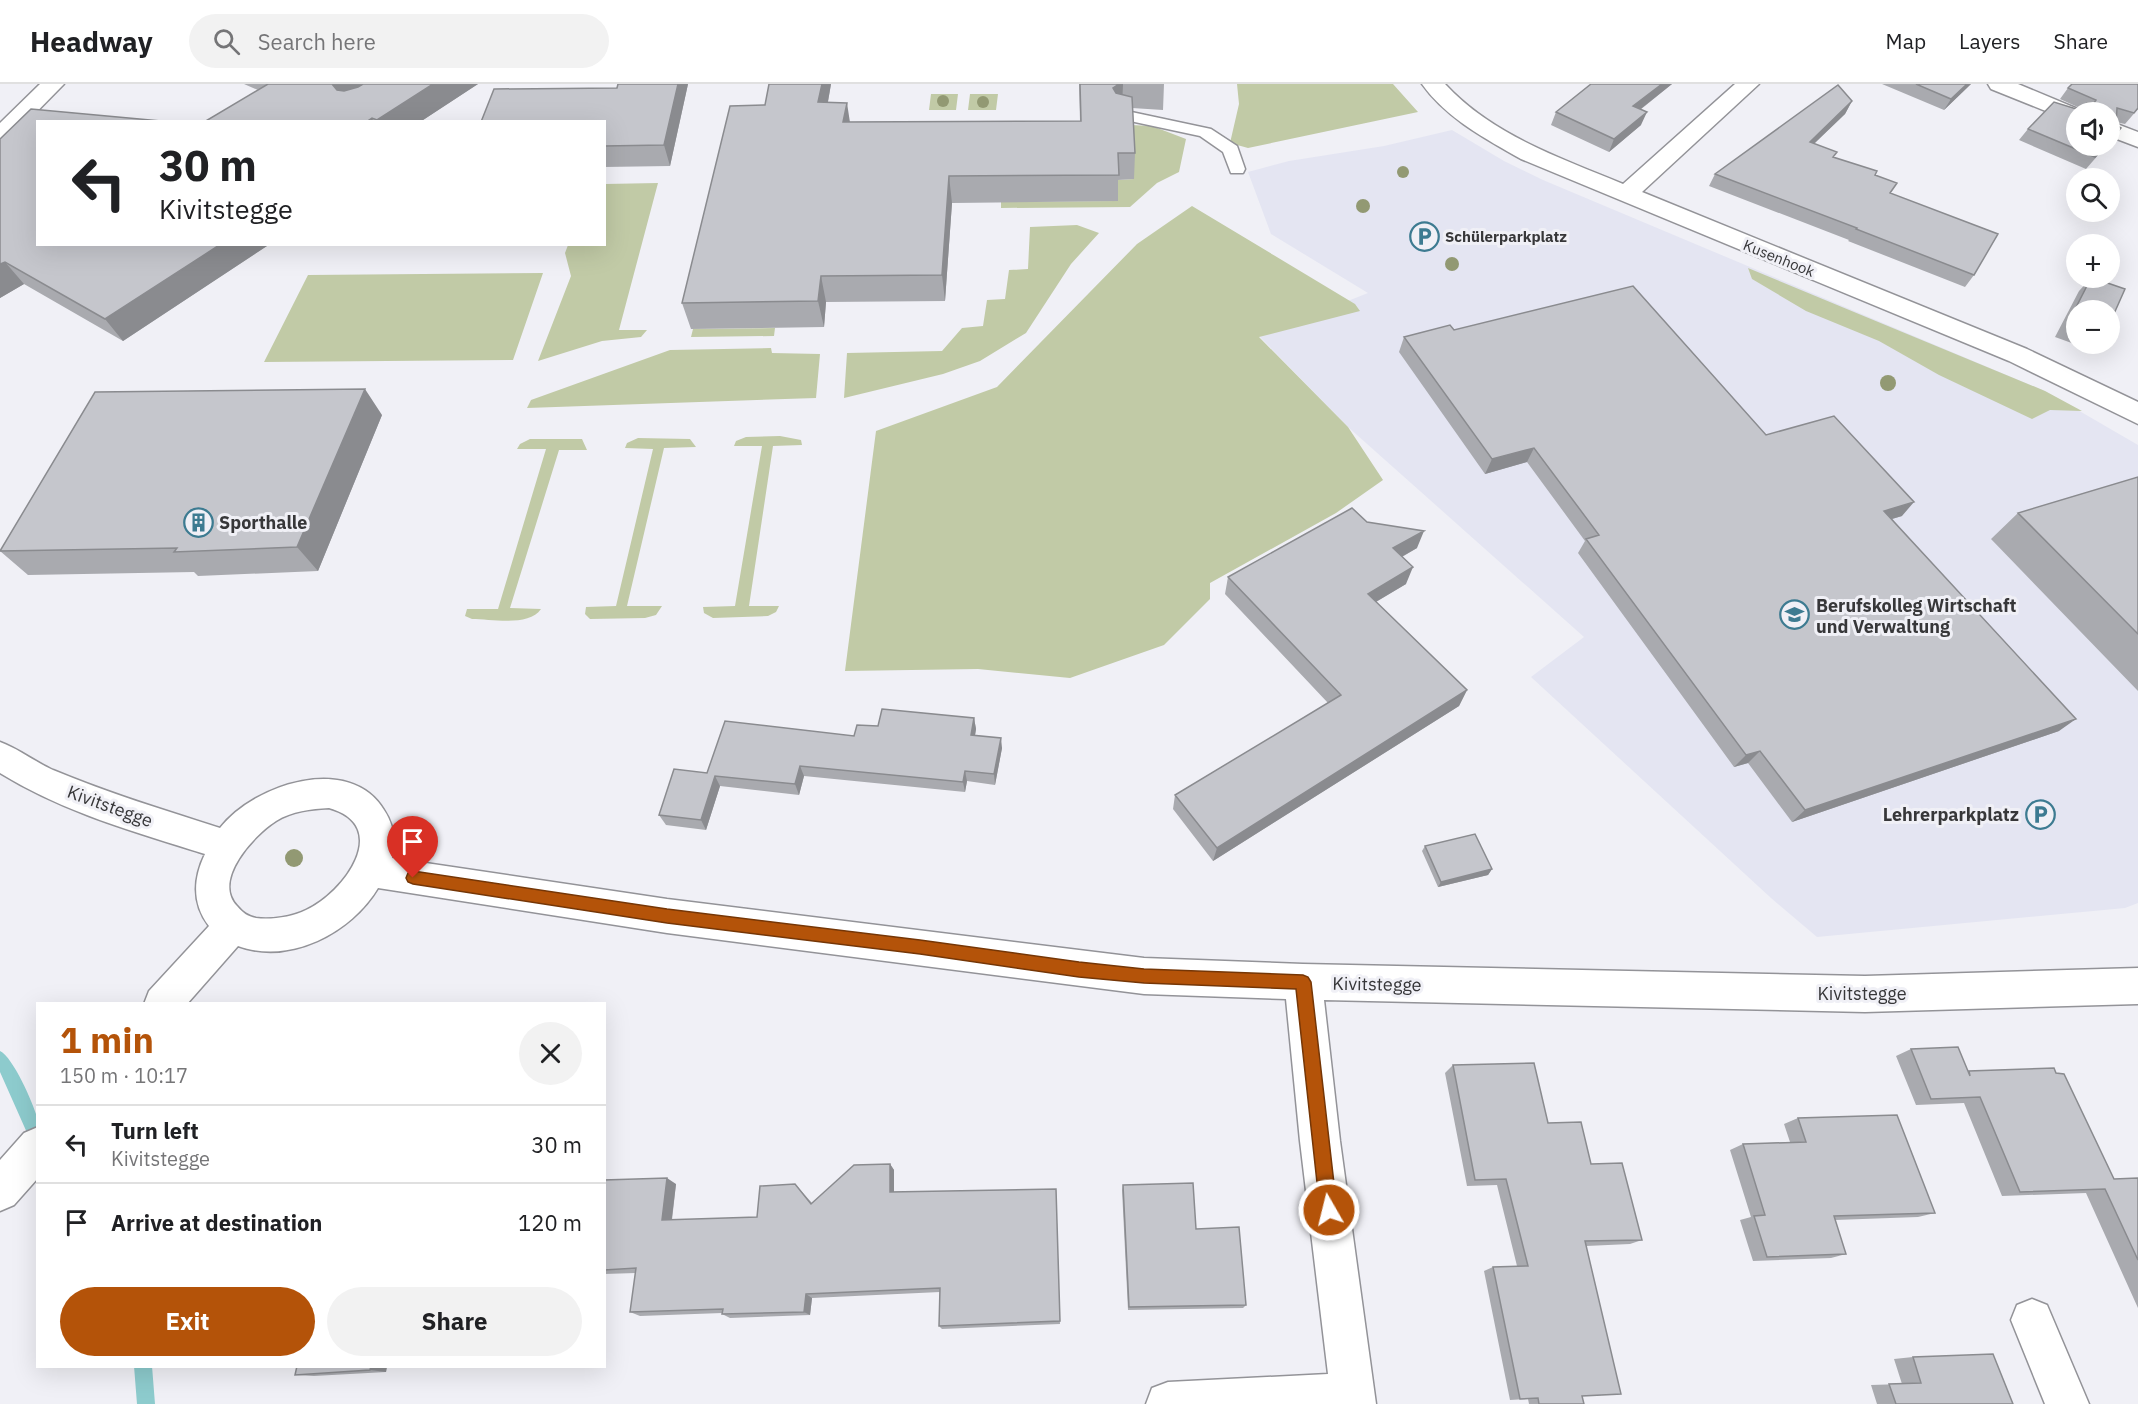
<!DOCTYPE html>
<meta charset="utf-8">
<style>
body{margin:0;font-family:"IBM Plex Sans",sans-serif;background:#f2f2f2;color:#202124;height:100vh;display:flex;flex-direction:column;font-size:22px;white-space:nowrap}
*{box-sizing:border-box;margin:0}
p{font-size:20px;color:#757577}
.icon{flex:none;width:33px;height:33px;fill:none;stroke:currentColor;stroke-width:2;stroke-linecap:round;stroke-linejoin:round}
.map{position:relative;flex:1;overflow:hidden}
.panel{position:absolute;left:36px;top:918px;width:570px;height:366px;display:flex;flex-direction:column;background:#fff;border-radius:0px;box-shadow:0 6px 24px #0002}
.panel>*{flex:none}
.banner{position:absolute;left:36px;top:36px;width:570px;height:126px;border-radius:0px;box-shadow:0 6px 24px #0002;background:#fff;color:#202124;overflow:hidden}
.fabs{position:absolute;left:2066px;top:18px;display:grid;gap:12px}
.fabs a{display:grid;place-items:center;width:54px;height:54px;border-radius:50%;background:#fff;box-shadow:0 6px 24px #0002;font-size:30px}
.pin{position:absolute;display:grid;place-items:center;width:51px;height:51px;color:#fff;margin:-62px -26px;border-radius:50% 50% 50% 0;rotate:-45deg;box-shadow:0 0 6px #0007}
.pin .icon{rotate:45deg}
.me{position:absolute;width:66px;margin:-33px;rotate:352deg;stroke-linejoin:round;filter:drop-shadow(0 0 4px #0008)}
.turn{display:flex;align-items:center;gap:21px;height:126px;padding:0 24px;font-size:27px}
.turn .icon{width:78px;height:78px;stroke-width:2.5}
.turn b{display:block;font-size:42px;line-height:51px}
.round{display:grid;place-items:center;flex:none;width:63px;height:63px;border-radius:32px;background:#f2f2f2}
.summary{display:flex;align-items:center;justify-content:space-between;height:102px;padding:0 24px}
h1{font-size:36px;font-weight:800;line-height:45px;color:#b45309}
.action{display:flex;gap:12px;margin-top:auto;padding:12px 24px}
.action a{flex:1;height:69px;border-radius:36px;background:#b45309;color:#fff;font-size:24px;font-weight:800;line-height:69px;text-align:center}
.action a+a{background:#f2f2f2;color:#202124}
ul{padding:0;list-style:none}
li{display:flex;align-items:center;gap:18px;height:78px;padding:0 24px;border-top:2px solid #e0e0e0}
li div{flex:1}
li b{display:block;font-size:22px}
li em{font-style:normal}
header{display:flex;align-items:center;gap:36px;box-sizing:border-box;height:84px;padding:0 30px;background:#fff;border-bottom:2px solid #e0e0e0}
header strong{font-size:28px}
nav{display:flex;gap:33px;margin-inline-start:auto;font-size:21px}
.search{width:420px;height:54px;background:#f2f2f2;display:flex;align-items:center;gap:15px;box-sizing:border-box;padding:0 21px;border-radius:33px;color:#757577;font-size:22px}
.map>svg:first-child{display:block}
.built{fill:#e4e5f2}
.green{fill:#c1caa6}
.lines{fill:none;stroke-linecap:round;stroke-linejoin:round}
.stream{fill:#8dcbcd;fill-rule:evenodd}
.service-casing{stroke:#939398;stroke-width:3}
.minor-casing{stroke:#939398;stroke-width:3}
.service{fill:#fff;fill-rule:evenodd}
.minor{fill:#fff;fill-rule:evenodd}
.tree{fill:#929973}
.wall{fill:#a9aaaf}
.shaded-wall{fill:#8a8b8f}
.building{fill:#c5c6cc;stroke:#8a8b8f;stroke-width:1.5}
.route{fill:#b45309;stroke:#753606;stroke-width:1.5}
.labels{text-anchor:middle;dominant-baseline:central;stroke-width:6;stroke-linejoin:round;paint-order:stroke}
.far-poi-label{font-size:15px;font-weight:bold;fill:#373739;stroke:#f0f0f6;text-anchor:start}
.far-street-label{font-size:15px;fill:#373739;stroke:#f0f0f6}
.poi-label{font-size:18px;font-weight:bold;fill:#373739;stroke:#f0f0f6;text-anchor:start}
.street-label{font-size:18px;fill:#373739;stroke:#f0f0f6}
</style>
<header>
<strong>Headway</strong>
<div class="search"><svg class="icon" aria-label="search" viewBox="0 0 24 24"><circle cx="10" cy="10" r="6"/><path d="M15 15l6 6"/></svg>Search here</div>
<nav><a>Map</a><a>Layers</a><a>Share</a></nav>
</header>
<div class="map">
<svg width="2138" height="1320" viewBox="0 0 2138 1320">
<rect width="100%" height="100%" fill="#f0f0f6"/>
<path class="built" d="M 1452,46 L 1504,77 L 1543,96 L 2045,307 L 2138,361 L 2138,819 L 2125,824 L 1817,853 L 1771,814 L 1531,593 L 1584,553 L 1348,343 L 1259,252 L 1368,209 L 1271,150 L 1248,88 L 1289,77 L 1384,62 Z"/>
<path class="green" d="M 1237,0 L 1393,0 L 1418,28 L 1248,64 L 1230,59 L 1239,20 Z
M 931,10 L 958,10 L 956,26 L 929,26 Z
M 970,10 L 998,10 L 996,26 L 968,26 Z
M 1131,41 L 1152,42 L 1186,55 L 1179,88 L 1157,99 L 1130,123 L 1001,124 L 1001,118 L 1117,117 L 1117,96 L 1134,95 Z
M 658,99 L 619,246 L 647,246 L 641,253 L 602,257 L 538,277 L 571,192 L 565,169 L 568,161 L 604,160 L 605,100 Z
M 1192,122 L 1355,220 L 1360,227 L 1259,253 L 1348,343 L 1383,396 L 1336,429 L 1210,499 L 1210,515 L 1164,561 L 1070,594 L 978,585 L 845,587 L 876,347 L 997,303 L 1137,160 Z
M 1077,141 L 1099,149 L 1071,180 L 1026,249 L 980,277 L 943,290 L 844,314 L 847,269 L 942,267 L 962,244 L 983,242 L 987,216 L 1005,215 L 1009,186 L 1028,185 L 1030,143 Z
M 1748,184 L 2045,307 L 2082,327 L 2050,326 L 2032,335 L 1939,291 L 1879,257 L 1806,227 L 1752,195 Z
M 543,189 L 513,276 L 264,278 L 308,191 Z
M 775,244 L 774,252 L 691,253 L 693,245 Z
M 771,264 L 772,269 L 820,270 L 816,314 L 527,324 L 531,316 L 670,266 Z
M 780,352 L 801,356 L 802,361 L 773,362 L 749,522 L 779,522 L 776,528 L 768,532 L 713,534 L 704,529 L 703,523 L 735,522 L 762,362 L 734,362 L 736,357 L 746,353 Z
M 638,354 L 690,355 L 696,363 L 664,364 L 627,522 L 662,522 L 656,531 L 645,534 L 590,535 L 585,530 L 586,523 L 616,522 L 653,365 L 625,364 L 627,359 Z
M 530,355 L 582,355 L 587,366 L 559,366 L 510,524 L 541,525 C 529,543 492,535 472,535 L 465,532 L 467,525 L 498,525 L 546,365 L 517,365 L 520,360 Z"/>
<g class="lines">
<path class="stream" d="M 0,967 C 13,973 33,1019 37,1033 C 39,1042 38,1053 38,1062 L 32,1060 L 0,988 Z
M 134,1282 L 152,1282 L 155,1320 L 137,1320 Z"/>
<defs>
<path id="service" d="M 1122,26 L 1211,45 L 1237,62 L 1245,85 L 1243,89 L 1231,89 L 1223,68 L 1200,52 L 1116,34 L 1114,31 Z"/>
<path id="minor" d="M 40,0 L 64,0 L 8,57 L 0,59 L 0,39 Z
M 1422,0 L 1445,0 C 1492,51 1560,74 1623,100 L 1735,0 L 1759,0 L 1642,108 L 2027,265 L 2138,318 L 2138,340 L 2009,277 L 1521,75 C 1486,55 1446,34 1422,0 Z
M 1988,0 L 2018,0 L 2085,28 L 2076,28 L 2076,38 L 2068,36 L 1991,5 Z
M 2109,37 L 2138,48 L 2138,63 L 2109,52 Z
M 0,658 C 19,665 35,678 53,686 C 108,709 164,726 220,744 C 254,700 350,669 384,726 C 394,741 396,757 392,774 L 667,815 L 1144,874 L 1303,880 L 1865,892 L 2138,884 L 2138,920 L 1865,928 L 1324,916 L 1340,1057 L 1376,1320 L 1146,1320 L 1152,1304 L 1168,1298 L 1328,1290 L 1300,1057 L 1286,915 L 1144,910 L 667,849 L 378,804 C 351,849 290,881 238,862 L 187,920 L 144,920 L 149,907 L 209,842 C 192,820 193,795 205,770 C 135,748 63,728 0,689 ZM 329,724 C 393,742 344,809 306,826 C 292,833 271,836 256,834 C 247,832 243,829 237,822 C 212,796 254,751 276,737 C 292,727 311,725 329,724 Z
M 38,1043 L 38,1094 L 14,1121 L 0,1127 L 0,1076 L 24,1049 Z
M 2032,1215 L 2047,1221 L 2089,1320 L 2045,1320 L 2011,1236 L 2017,1221 Z"/>
</defs>
<use href="#service" class="service-casing"/>
<use href="#minor" class="minor-casing"/>
<use href="#service" class="service"/>
<use href="#minor" class="minor"/>
</g>
<g class="tree">
<circle cx="943" cy="17" r="6"/>
<circle cx="983" cy="18" r="6"/>
<circle cx="1403" cy="88" r="6"/>
<circle cx="1363" cy="122" r="7"/>
<circle cx="1529" cy="154" r="7"/>
<circle cx="1452" cy="180" r="7"/>
<circle cx="1888" cy="299" r="8"/>
<circle cx="294" cy="774" r="9"/>
</g>
<path class="wall" d="M 244,0 L 478,0 L 420,38 L 204,38 L 258,6 Z
M 618,0 L 688,0 L 670,82 L 604,83 L 604,38 Z
M 769,0 L 831,0 L 828,18 L 850,38 L 1080,37 L 1079,0 L 1164,0 L 1163,26 L 1132,24 L 1135,69 L 1134,95 L 1118,96 L 1118,117 L 952,119 L 945,217 L 826,218 L 824,243 L 691,245 L 682,219 L 765,21 Z
M 1591,0 L 1672,0 L 1640,26 L 1641,41 L 1609,68 L 1551,41 L 1556,28 Z
M 1882,0 L 1971,0 L 1944,26 Z
M 2068,4 L 2138,25 L 2125,40 L 2116,38 L 2116,41 L 2121,44 L 2109,59 L 2109,28 L 2106,62 L 2086,85 L 2019,56 L 2028,45 L 2081,27 L 2082,25 L 2060,15 Z
M 1852,17 L 1845,30 L 1814,60 L 1834,74 L 1875,91 L 1890,109 L 1974,191 L 1965,203 L 1848,157 L 1849,156 L 1709,102 L 1715,90 Z
M 0,55 L 38,160 L 270,160 L 123,257 L 24,200 L 0,214 Z
M 2091,194 L 2076,226 L 2076,260 L 2097,260 L 2091,266 L 2055,253 L 2079,207 Z
M 1454,246 L 1766,351 L 1902,432 L 1892,435 L 2059,647 L 1792,738 L 1748,679 L 1734,683 L 1578,469 L 1585,457 L 1527,378 L 1485,390 L 1399,268 L 1404,253 Z
M 382,331 L 318,487 L 198,492 L 194,488 L 28,491 L 0,467 Z
M 2138,393 L 2138,607 L 1991,455 L 2018,429 Z
M 1367,438 L 1417,464 L 1402,473 L 1406,500 L 1376,518 L 1467,606 L 1459,622 L 1213,777 L 1173,725 L 1175,711 L 1328,619 L 1225,510 L 1228,493 Z
M 974,634 L 976,645 L 975,652 L 1002,664 L 995,701 L 967,697 L 965,708 L 804,692 L 799,711 L 720,702 L 706,746 L 666,741 L 659,731 L 707,689 L 854,652 L 878,642 Z
M 1425,762 L 1492,785 L 1488,791 L 1438,803 L 1422,767 Z
M 1911,965 L 1969,987 L 2056,989 L 2114,1095 L 2138,1094 L 2138,1224 L 2086,1109 L 2002,1112 L 1964,1019 L 1916,1021 L 1896,972 Z
M 1453,981 L 1548,1039 L 1591,1080 L 1642,1156 L 1630,1160 L 1586,1162 L 1621,1310 L 1582,1312 L 1584,1320 L 1529,1320 L 1528,1315 L 1510,1316 L 1484,1187 L 1493,1183 L 1517,1182 L 1497,1101 L 1467,1102 L 1445,989 Z
M 1798,1034 L 1935,1129 L 1918,1133 L 1835,1136 L 1846,1170 L 1831,1174 L 1753,1177 L 1740,1136 L 1751,1133 L 1730,1066 L 1743,1060 L 1790,1058 L 1784,1040 Z
M 890,1080 L 894,1086 L 894,1108 L 1056,1105 L 1060,1240 L 942,1245 L 939,1242 L 940,1208 L 812,1214 L 810,1231 L 730,1234 L 722,1230 L 722,1229 L 640,1232 L 630,1228 L 636,1189 L 604,1190 L 604,1096 L 676,1100 L 672,1136 L 757,1133 L 795,1100 L 812,1119 Z
M 1123,1101 L 1196,1145 L 1246,1221 L 1243,1224 L 1128,1226 L 1122,1106 Z
M 1913,1273 L 2013,1320 L 1877,1320 L 1871,1301 L 1902,1300 L 1894,1275 Z
M 387,1282 L 386,1288 L 314,1292 L 295,1291 Z"/>
<path class="shaded-wall" d="M 332,0 L 370,0 L 344,22 Z
M 433,0 L 478,0 L 420,38 L 377,38 L 377,36 Z
M 678,0 L 688,0 L 670,82 L 664,61 Z
M 822,0 L 831,0 L 823,45 L 818,18 Z
M 1119,0 L 1123,0 L 1122,24 L 1113,4 Z
M 1662,0 L 1672,0 L 1628,35 L 1633,22 Z
M 1967,0 L 1971,0 L 1944,26 L 1951,15 Z
M 1852,17 L 1845,30 L 1803,70 L 1810,58 Z
M 847,19 L 851,45 L 843,38 Z
M 1647,28 L 1641,41 L 1609,68 L 1614,55 Z
M 372,34 L 374,38 L 366,38 Z
M 949,92 L 952,119 L 945,217 L 942,191 Z
M 221,160 L 270,160 L 123,257 L 105,235 Z
M 5,178 L 24,200 L 0,214 L 0,180 Z
M 821,192 L 826,218 L 824,243 L 818,217 Z
M 365,305 L 382,331 L 318,487 L 297,463 Z
M 1534,364 L 1527,378 L 1485,390 L 1492,375 Z
M 1914,418 L 1902,432 L 1871,441 L 1884,427 Z
M 1424,447 L 1417,464 L 1387,481 L 1393,464 Z
M 1413,483 L 1406,500 L 1362,526 L 1368,510 Z
M 1467,606 L 1459,622 L 1213,777 L 1217,764 Z
M 974,634 L 976,645 L 973,662 L 971,651 Z
M 2076,635 L 2059,647 L 1792,738 L 1805,726 Z
M 1001,654 L 1002,664 L 995,701 L 994,690 Z
M 1760,667 L 1748,679 L 1734,683 L 1746,671 Z
M 800,682 L 804,692 L 799,711 L 795,700 Z
M 965,687 L 967,697 L 965,708 L 963,698 Z
M 715,692 L 720,702 L 706,746 L 701,736 Z
M 1492,785 L 1488,791 L 1438,803 L 1441,798 Z
M 890,1080 L 894,1086 L 894,1114 L 890,1108 Z
M 667,1094 L 676,1100 L 671,1141 L 662,1136 Z
M 806,1210 L 812,1214 L 810,1231 L 804,1228 Z
M 371,1282 L 387,1282 L 386,1288 L 370,1286 Z"/>
<path class="building" d="M 268,0 L 332,0 L 337,6 L 344,7 L 358,3 L 363,0 L 433,0 L 377,36 L 372,34 L 366,38 L 204,38 Z
M 618,0 L 678,0 L 664,61 L 604,62 L 604,38 L 481,38 L 494,5 L 617,4 Z
M 769,0 L 822,0 L 818,18 L 847,19 L 843,38 L 1081,37 L 1080,0 L 1119,0 L 1113,4 L 1116,9 L 1132,13 L 1135,69 L 1118,69 L 1119,91 L 949,92 L 942,191 L 821,192 L 818,217 L 682,219 L 730,22 L 765,21 Z
M 1591,0 L 1662,0 L 1633,22 L 1647,28 L 1614,55 L 1556,28 Z
M 1916,0 L 1967,0 L 1951,15 Z
M 2072,0 L 2138,0 L 2138,24 L 2134,29 L 2117,24 L 2116,41 L 2121,44 L 2109,58 L 2109,28 L 2076,28 L 2076,62 L 2106,62 L 2095,73 L 2028,45 L 2054,18 L 2086,28 L 2087,19 L 2094,19 L 2096,16 L 2068,4 Z
M 1838,1 L 1852,17 L 1810,58 L 1837,68 L 1833,73 L 1877,87 L 1875,91 L 1897,99 L 1890,109 L 1998,150 L 1974,191 L 1856,145 L 1857,144 L 1715,90 Z
M 31,25 L 172,38 L 38,38 L 38,160 L 221,160 L 105,235 L 5,178 L 0,180 L 0,55 Z
M 2091,194 L 2093,194 L 2125,205 L 2109,241 L 2109,226 L 2076,226 L 2076,242 L 2068,239 Z
M 1633,202 L 1766,351 L 1834,332 L 1914,418 L 1884,427 L 2076,635 L 1805,726 L 1760,667 L 1746,671 L 1586,455 L 1599,451 L 1534,364 L 1492,375 L 1404,253 L 1450,241 L 1454,246 Z
M 365,305 L 297,463 L 174,468 L 177,464 L 0,467 L 95,308 Z
M 2138,393 L 2138,550 L 2018,429 Z
M 1352,424 L 1367,438 L 1424,447 L 1393,464 L 1413,483 L 1368,510 L 1467,606 L 1217,764 L 1175,711 L 1341,611 L 1228,493 Z
M 882,625 L 974,634 L 971,651 L 1001,654 L 994,690 L 965,687 L 963,698 L 800,682 L 795,700 L 715,692 L 701,736 L 659,731 L 674,685 L 707,689 L 725,637 L 854,652 L 857,641 L 878,642 Z
M 1475,750 L 1492,785 L 1441,798 L 1425,762 Z
M 1958,963 L 1970,992 L 1969,987 L 2054,984 L 2056,989 L 2064,990 L 2114,1095 L 2138,1094 L 2138,1176 L 2105,1105 L 2020,1108 L 1980,1013 L 1931,1015 L 1911,965 Z
M 1534,979 L 1548,1039 L 1581,1038 L 1591,1080 L 1622,1079 L 1642,1156 L 1585,1157 L 1621,1310 L 1582,1312 L 1584,1320 L 1539,1320 L 1538,1314 L 1520,1315 L 1493,1183 L 1528,1182 L 1506,1095 L 1475,1096 L 1453,981 Z
M 1897,1031 L 1935,1129 L 1834,1132 L 1846,1170 L 1767,1173 L 1754,1132 L 1765,1131 L 1743,1060 L 1806,1058 L 1798,1034 Z
M 890,1080 L 890,1108 L 1056,1105 L 1060,1237 L 939,1242 L 940,1204 L 806,1210 L 804,1228 L 722,1230 L 723,1225 L 630,1228 L 636,1184 L 604,1186 L 604,1096 L 667,1094 L 662,1136 L 757,1133 L 760,1102 L 795,1100 L 811,1120 L 854,1081 Z
M 1193,1099 L 1196,1145 L 1239,1143 L 1246,1221 L 1129,1223 L 1123,1101 Z
M 1993,1270 L 2013,1320 L 1896,1320 L 1889,1300 L 1921,1299 L 1913,1273 Z
M 297,1282 L 371,1282 L 370,1286 L 295,1291 Z"/>
<path class="route" d="M 413,787 L 667,825 L 920,856 L 1079,878 L 1144,885 L 1303,891 L 1308,893 L 1311,898 L 1337,1126 L 1335,1132 L 1329,1135 L 1323,1132 L 1320,1126 L 1296,905 L 1144,899 L 1079,893 L 920,870 L 667,839 L 413,800 L 408,798 L 406,794 L 408,789 Z"/>
<defs>
<symbol id="parking-ring" viewBox="-11 -11 22 22"><circle r="9.5" fill="#f0f0f6" stroke="#3d7b91" stroke-width="1.5"/><path d="M-3.5-5.5H1a3.5 3.5 0 0 1 0 7H-1V5.5H-3.5ZM-1-3.4V-.6H.8a1.4 1.4 0 0 0 0-2.8Z" fill="#3d7b91"/></symbol>
<symbol id="building-ring" viewBox="-11 -11 22 22"><circle r="9.5" fill="#f0f0f6" stroke="#3d7b91" stroke-width="1.5"/><path d="M-4-6H4V6H1V3H-1V6H-4ZM-2.5-4.3h1.7v1.8h-1.7ZM.8-4.3h1.7v1.8H.8ZM-2.5-1h1.7V.8h-1.7ZM.8-1h1.7V.8H.8Z" fill="#3d7b91"/></symbol>
<symbol id="school-ring" viewBox="-11 -11 22 22"><circle r="9.5" fill="#f0f0f6" stroke="#3d7b91" stroke-width="1.5"/><path d="M0-5L7-2L0 1L-7-2ZM-4 1L0 2.5L4 1V4Q0 6-4 4Z" fill="#3d7b91"/></symbol>
</defs>
<g fill-rule="evenodd">
<use href="#parking-ring" x="1408" y="136" width="33" height="33"/>
<use href="#building-ring" x="182" y="422" width="33" height="33"/>
<use href="#school-ring" x="1778" y="514" width="33" height="33"/>
<use href="#parking-ring" x="2024" y="714" width="33" height="33"/>
</g>
<g class="labels">
<g class="far-poi-label">
<text x="1445" y="152">Schülerparkplatz</text>
</g>
<g class="far-street-label">
<text transform="translate(1779 174) rotate(22)">Kusenhook</text>
</g>
<g class="poi-label">
<text x="219" y="438">Sporthalle</text>
<text x="1816" y="521">Berufskolleg Wirtschaft<tspan x="1816" dy="21">und Verwaltung</tspan></text>
<text x="2019" y="730" text-anchor="end">Lehrerparkplatz</text>
</g>
<g class="street-label">
<text transform="translate(110 722) rotate(20)">Kivitstegge</text>
<text transform="translate(1377 900) rotate(1)">Kivitstegge</text>
<text x="1862" y="909">Kivitstegge</text>
</g>
</g>
</svg>
<div class="fabs">
<a><svg class="icon" aria-label="sound" viewBox="0 0 24 24"><path d="M4 9h4l5-4v14l-5-4H4zM17 9q2 3 0 6"/></svg></a>
<a><svg class="icon" aria-label="search" viewBox="0 0 24 24"><circle cx="10" cy="10" r="6"/><path d="M15 15l6 6"/></svg></a>
<a>+</a>
<a>−</a>
</div>
<div class="pin" style="left:413px;top:794px;background:#d93025"><svg class="icon" aria-label="arrive" viewBox="0 0 24 24"><path d="M6 21V4h12l-3 4 3 4H6"/></svg></div>
<svg class="me" style="left:1329px;top:1126px" viewBox="-20 -20 40 40"><circle r="17" fill="#b45309" stroke="#fff" stroke-width="3"/><path d="M0-11L8 9 0 5-8 9z" fill="#fff"/></svg>
<div class="banner">
<div class="turn"><svg class="icon" aria-label="left" viewBox="0 0 24 24"><path d="M17 20v-9H6M10 6l-5 5 5 5"/></svg><div><b>30 m</b>Kivitstegge</div></div>
</div>
<section class="panel">
<div class="summary"><div><h1>1 min</h1><p>150 m · 10:17</p></div><a class="round"><svg class="icon" aria-label="close" viewBox="0 0 24 24"><path d="M6 6l12 12M18 6L6 18"/></svg></a></div>
<ul>
<li><svg class="icon" aria-label="left" viewBox="0 0 24 24"><path d="M17 20v-9H6M10 6l-5 5 5 5"/></svg><div><b>Turn left</b><p>Kivitstegge</p></div><em>30 m</em></li>
<li><svg class="icon" aria-label="arrive" viewBox="0 0 24 24"><path d="M6 21V4h12l-3 4 3 4H6"/></svg><div><b>Arrive at destination</b></div><em>120 m</em></li>
</ul>
<div class="action"><a>Exit</a><a>Share</a></div>
</section>
</div>
